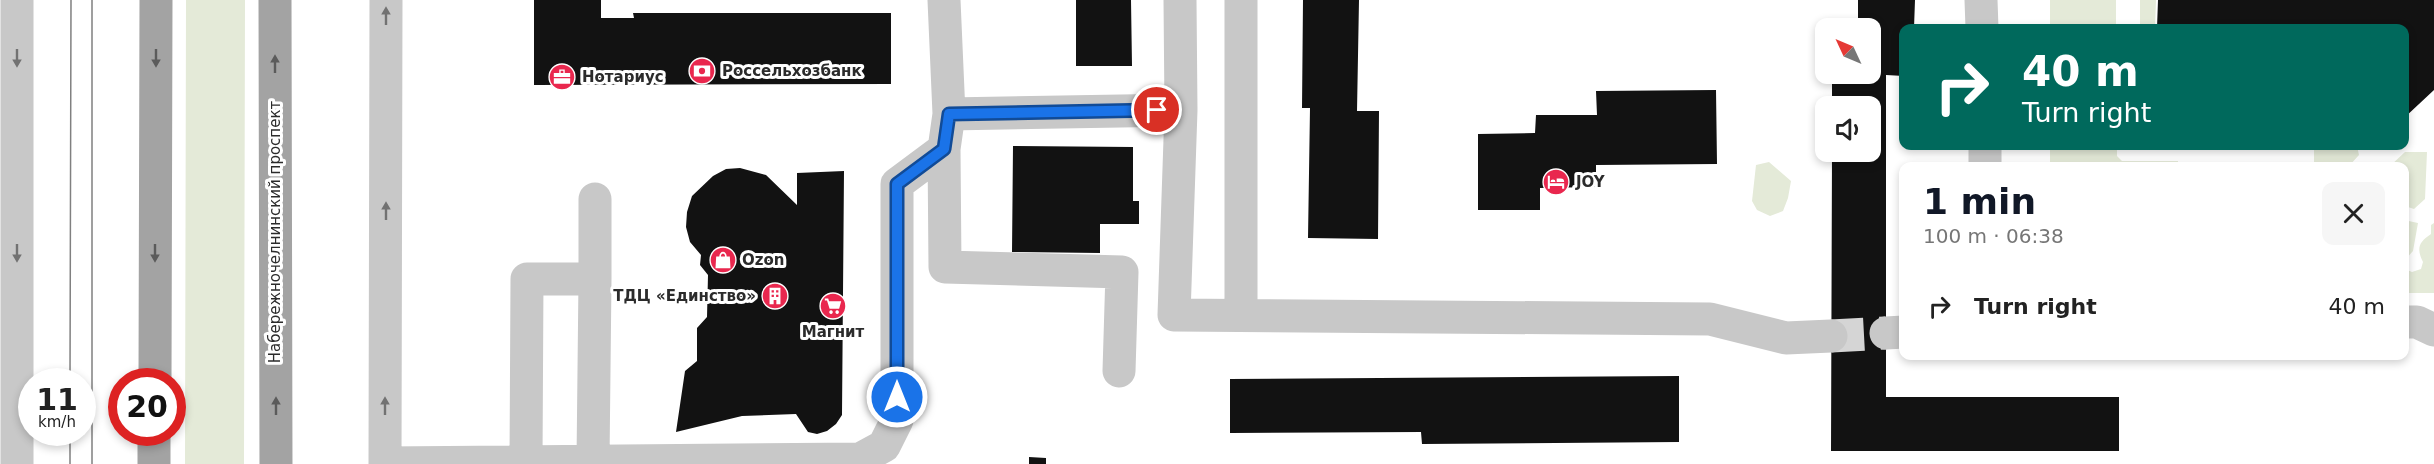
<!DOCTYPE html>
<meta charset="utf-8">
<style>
body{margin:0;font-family:"DejaVu Sans",sans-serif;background:#f6f6f6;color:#222;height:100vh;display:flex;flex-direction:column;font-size:22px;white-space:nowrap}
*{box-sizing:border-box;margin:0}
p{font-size:20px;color:#767676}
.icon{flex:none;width:33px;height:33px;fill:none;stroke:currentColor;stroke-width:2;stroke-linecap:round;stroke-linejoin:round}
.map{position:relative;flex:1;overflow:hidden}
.details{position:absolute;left:1899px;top:162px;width:510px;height:198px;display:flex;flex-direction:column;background:#fff;border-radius:12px;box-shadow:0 3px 9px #0003}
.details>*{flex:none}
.hud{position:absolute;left:1899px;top:24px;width:510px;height:126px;border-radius:12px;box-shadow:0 3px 9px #0003;background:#00695c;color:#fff;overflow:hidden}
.needle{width:39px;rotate:314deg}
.buttons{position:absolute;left:1815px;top:18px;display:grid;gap:12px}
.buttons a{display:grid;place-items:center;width:66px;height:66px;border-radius:12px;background:#fff;box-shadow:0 3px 9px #0003;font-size:30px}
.speed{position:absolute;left:18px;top:368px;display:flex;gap:12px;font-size:30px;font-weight:700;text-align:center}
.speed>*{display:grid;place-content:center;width:78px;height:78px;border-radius:50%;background:#fff;box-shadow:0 3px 9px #0003;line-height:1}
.speed small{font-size:15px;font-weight:400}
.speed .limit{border:9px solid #d22;background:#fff;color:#111}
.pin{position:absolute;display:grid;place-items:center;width:51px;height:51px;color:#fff;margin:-26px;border:3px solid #fff;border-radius:50%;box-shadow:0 2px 6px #0007}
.me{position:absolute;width:66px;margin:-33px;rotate:0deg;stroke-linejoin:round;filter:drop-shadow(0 0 4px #0008)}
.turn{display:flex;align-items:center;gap:21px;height:126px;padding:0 24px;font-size:27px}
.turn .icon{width:78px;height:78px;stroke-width:2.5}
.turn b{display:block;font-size:42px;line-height:51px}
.round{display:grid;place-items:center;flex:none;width:63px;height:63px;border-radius:12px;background:#f6f6f6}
.overview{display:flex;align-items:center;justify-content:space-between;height:102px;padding:0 24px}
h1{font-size:36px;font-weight:700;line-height:45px;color:#111827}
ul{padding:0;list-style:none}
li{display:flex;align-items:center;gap:18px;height:84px;padding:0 24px}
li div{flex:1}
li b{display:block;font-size:22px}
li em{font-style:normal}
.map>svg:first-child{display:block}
.green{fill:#e4ead8}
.building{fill:#121212}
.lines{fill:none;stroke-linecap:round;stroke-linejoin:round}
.minor-tunnel{stroke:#d5d5d5;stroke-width:33;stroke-dasharray:33 16;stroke-linecap:butt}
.minor{stroke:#c8c8c8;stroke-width:33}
.major{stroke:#a3a3a3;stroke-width:33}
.tram{stroke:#808080;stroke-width:1.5}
.oneway{fill:#727272}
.oneway2{fill:#5b5b5b}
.route-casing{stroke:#114b97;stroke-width:15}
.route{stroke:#1a73e8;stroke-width:10}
.labels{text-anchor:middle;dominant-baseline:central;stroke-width:6;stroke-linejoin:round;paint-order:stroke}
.poi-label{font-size:15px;font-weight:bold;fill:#2b2b2b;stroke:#fff;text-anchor:start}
.street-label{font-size:15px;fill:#2b2b2b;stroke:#fff}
</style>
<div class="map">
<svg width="2434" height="464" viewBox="0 0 2434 464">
<rect width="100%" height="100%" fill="#fff"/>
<path class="green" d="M 186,0 L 245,0 L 244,464 L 185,464 Z
M 2050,0 L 2116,0 L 2116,28 L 2050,28 Z
M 2140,0 L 2156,0 L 2155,28 L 2140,28 Z
M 2050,146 L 2117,146 L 2117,156 L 2122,161 L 2178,161 L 2178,166 L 2050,166 Z
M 2314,146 L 2357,146 L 2359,155 L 2349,166 L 2314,166 Z
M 2405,152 L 2427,152 L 2425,199 L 2414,209 L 2405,206 L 2404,166 L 2390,166 Z
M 1769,162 L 1791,181 L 1788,198 L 1783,211 L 1770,216 L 1757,210 L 1752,201 L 1756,165 Z
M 2404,220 L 2418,223 L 2413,251 L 2405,260 Z
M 2434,223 L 2434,293 L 2405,293 L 2405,269 L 2412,272 L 2421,269 L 2423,262 C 2416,248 2419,242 2431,234 L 2431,225 Z"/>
<path class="building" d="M 534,0 L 601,0 L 601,18 L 634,18 L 633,13 L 891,13 L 891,84 L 534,85 Z
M 1076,0 L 1131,0 L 1132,66 L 1076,66 Z
M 1303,0 L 1359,0 L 1357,111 L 1379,111 L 1378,239 L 1308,238 L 1310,108 L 1302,108 Z
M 1858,0 L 1915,0 L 1914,28 L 1904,28 L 1904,76 L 1886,75 L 1886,397 L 2119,397 L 2119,451 L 1831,451 L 1832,152 L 1870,152 L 1870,106 L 1832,106 L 1832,76 L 1870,74 L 1870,28 L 1858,28 Z
M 2158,0 L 2434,0 L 2434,90 L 2404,118 L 2404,28 L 2157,28 Z
M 1716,90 L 1717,164 L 1596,165 L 1596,187 L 1540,188 L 1540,210 L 1478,210 L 1478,134 L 1535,133 L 1536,115 L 1597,115 L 1596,91 Z
M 1013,146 L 1133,147 L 1133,201 L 1139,201 L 1139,224 L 1100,224 L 1100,253 L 1012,252 Z
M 740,168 L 766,175 L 797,205 L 797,173 L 844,171 L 842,415 L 836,424 L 827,431 L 817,434 L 808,432 L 796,414 L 742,416 L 676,432 L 685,371 L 697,361 L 697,328 L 707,317 L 708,275 L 700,265 L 701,255 L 690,242 L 686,227 L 687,212 L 692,196 L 713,176 L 726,169 Z
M 1679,376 L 1679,442 L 1422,444 L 1421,432 L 1230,433 L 1230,379 Z
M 1029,457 L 1046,458 L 1046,464 L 1029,464 Z"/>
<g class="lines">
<path class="minor-tunnel" d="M 1831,336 L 1886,333"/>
<path class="minor" d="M 944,0 L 949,114 L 1181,110
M 1180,0 L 1181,110 L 1174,315 L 1710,319 L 1786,338 L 1831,336
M 1981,0 L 1982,28
M 1985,146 L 1985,166
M 944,149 L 945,267 L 1122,272 L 1119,371
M 595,279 L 595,199
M 1241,315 L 1241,0
M 2404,322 L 2417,322 L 2434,330
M 1886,333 L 1904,332
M 526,462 L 527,279 L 595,279 L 593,461
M 385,463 L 860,459 L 884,446 L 897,420 L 897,184 L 944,149 L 949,114
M 17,464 L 17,0
M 385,464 L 386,0"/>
<path class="major" d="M 275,0 L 276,464
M 155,381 L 156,0
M 154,464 L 154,432"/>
<path class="tram" d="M 70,381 L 71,0
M 70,464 L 70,432
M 92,464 L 92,0"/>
</g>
<defs><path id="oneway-solid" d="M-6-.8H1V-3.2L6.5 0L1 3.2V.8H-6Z" transform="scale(1.5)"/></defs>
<g class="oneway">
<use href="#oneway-solid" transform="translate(386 16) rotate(-90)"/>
<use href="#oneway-solid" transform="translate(17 58) rotate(90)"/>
<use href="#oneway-solid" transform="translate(386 211) rotate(-90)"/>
<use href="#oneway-solid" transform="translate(17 253) rotate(90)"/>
<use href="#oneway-solid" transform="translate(385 406) rotate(-90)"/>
</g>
<g class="oneway2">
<use href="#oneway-solid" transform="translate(156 58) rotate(90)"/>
<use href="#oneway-solid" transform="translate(275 64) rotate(-90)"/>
<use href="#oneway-solid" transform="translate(155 253) rotate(90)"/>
<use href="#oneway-solid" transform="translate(276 406) rotate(-90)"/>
</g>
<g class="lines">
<defs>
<path id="route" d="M 897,397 L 897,184 L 944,149 L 949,114 L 1157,110"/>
</defs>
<use href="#route" class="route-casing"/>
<use href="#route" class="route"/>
</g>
<defs>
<symbol id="bank-disc" viewBox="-11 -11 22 22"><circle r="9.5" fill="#e9274e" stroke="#fff"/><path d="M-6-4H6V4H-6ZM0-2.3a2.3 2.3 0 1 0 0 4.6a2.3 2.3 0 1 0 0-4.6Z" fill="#fff"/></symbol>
<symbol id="office-disc" viewBox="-11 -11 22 22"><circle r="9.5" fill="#e9274e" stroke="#fff"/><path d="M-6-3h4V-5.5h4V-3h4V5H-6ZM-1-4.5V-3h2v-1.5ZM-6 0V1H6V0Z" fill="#fff"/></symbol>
<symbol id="hotel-disc" viewBox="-11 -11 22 22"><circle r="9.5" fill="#e9274e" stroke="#fff"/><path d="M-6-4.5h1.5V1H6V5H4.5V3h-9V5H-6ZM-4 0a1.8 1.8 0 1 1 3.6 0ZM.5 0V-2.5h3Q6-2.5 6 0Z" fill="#fff"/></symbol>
<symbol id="shop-disc" viewBox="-11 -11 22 22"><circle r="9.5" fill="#e9274e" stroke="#fff"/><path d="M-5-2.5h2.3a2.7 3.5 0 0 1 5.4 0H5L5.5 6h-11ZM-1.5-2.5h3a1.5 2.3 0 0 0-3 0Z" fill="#fff"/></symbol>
<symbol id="building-disc" viewBox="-11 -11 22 22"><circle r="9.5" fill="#e9274e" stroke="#fff"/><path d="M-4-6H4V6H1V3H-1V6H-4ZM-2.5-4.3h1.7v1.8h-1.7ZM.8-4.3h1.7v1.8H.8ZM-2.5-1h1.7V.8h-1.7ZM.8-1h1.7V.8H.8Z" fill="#fff"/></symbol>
<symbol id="supermarket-disc" viewBox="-11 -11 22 22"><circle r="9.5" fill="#e9274e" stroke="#fff"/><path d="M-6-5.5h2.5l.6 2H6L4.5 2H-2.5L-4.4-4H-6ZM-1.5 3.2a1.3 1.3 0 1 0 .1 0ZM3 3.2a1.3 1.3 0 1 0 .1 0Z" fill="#fff"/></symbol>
</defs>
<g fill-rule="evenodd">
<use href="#bank-disc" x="687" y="56" width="30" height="30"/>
<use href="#office-disc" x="547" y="62" width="30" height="30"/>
<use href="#hotel-disc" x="1541" y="167" width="30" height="30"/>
<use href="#shop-disc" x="708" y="245" width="30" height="30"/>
<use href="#building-disc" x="760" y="281" width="30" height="30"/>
<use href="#supermarket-disc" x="818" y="291" width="30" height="30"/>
</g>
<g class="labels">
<g class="poi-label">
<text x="722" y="71">Россельхозбанк</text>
<text x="582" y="77">Нотариус</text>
<text x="1576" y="182">JOY</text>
<text x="742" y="260">Ozon</text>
<text x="756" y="296" text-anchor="end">ТДЦ «Единство»</text>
<text x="833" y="332" text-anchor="middle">Магнит</text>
</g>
<g class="street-label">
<text transform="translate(275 232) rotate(-90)">Набережночелнинский проспект</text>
</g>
</g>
</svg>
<div class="buttons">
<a><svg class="needle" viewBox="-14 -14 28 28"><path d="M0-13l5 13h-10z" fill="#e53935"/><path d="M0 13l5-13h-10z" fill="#767676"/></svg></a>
<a><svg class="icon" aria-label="sound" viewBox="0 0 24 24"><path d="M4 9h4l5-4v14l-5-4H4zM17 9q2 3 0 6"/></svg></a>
</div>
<div class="speed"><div>11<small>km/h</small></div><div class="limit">20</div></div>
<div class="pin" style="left:1157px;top:110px;background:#d93025"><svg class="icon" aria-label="arrive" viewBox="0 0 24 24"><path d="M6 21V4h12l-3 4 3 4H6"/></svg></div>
<svg class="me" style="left:897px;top:397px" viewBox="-20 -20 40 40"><circle r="17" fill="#1a73e8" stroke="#fff" stroke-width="3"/><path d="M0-11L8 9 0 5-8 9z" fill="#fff"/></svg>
<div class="hud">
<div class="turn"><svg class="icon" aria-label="right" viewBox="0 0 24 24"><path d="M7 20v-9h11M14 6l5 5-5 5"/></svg><div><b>40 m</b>Turn right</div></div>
</div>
<section class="details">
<div class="overview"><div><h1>1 min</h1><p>100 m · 06:38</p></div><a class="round"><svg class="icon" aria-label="close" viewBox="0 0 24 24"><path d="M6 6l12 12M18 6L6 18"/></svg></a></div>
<ul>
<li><svg class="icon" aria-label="right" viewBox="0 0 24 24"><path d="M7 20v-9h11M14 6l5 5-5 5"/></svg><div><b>Turn right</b></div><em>40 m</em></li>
</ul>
</section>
</div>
